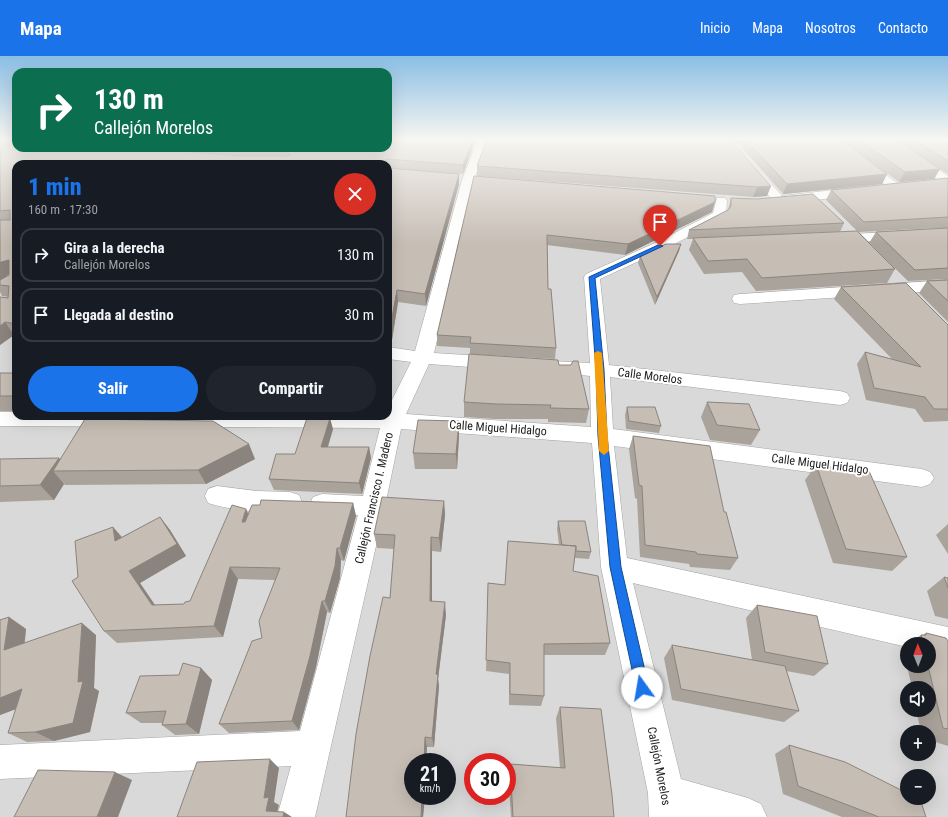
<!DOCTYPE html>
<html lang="es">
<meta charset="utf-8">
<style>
body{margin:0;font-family:"Roboto Condensed",sans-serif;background:#20242c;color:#f1f3f6;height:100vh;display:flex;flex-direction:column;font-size:15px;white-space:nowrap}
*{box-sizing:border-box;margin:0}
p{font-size:13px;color:#9ea1a6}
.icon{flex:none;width:22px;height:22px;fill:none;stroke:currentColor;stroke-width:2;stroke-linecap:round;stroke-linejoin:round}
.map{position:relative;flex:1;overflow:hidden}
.sheet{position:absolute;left:12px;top:104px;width:380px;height:260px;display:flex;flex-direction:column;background:#171b24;border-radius:12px;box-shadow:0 4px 16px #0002}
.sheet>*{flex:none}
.hud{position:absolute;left:12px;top:12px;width:380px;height:84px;border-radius:12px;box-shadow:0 4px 16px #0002;background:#0b6e4f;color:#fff;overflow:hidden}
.needle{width:26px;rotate:359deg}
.tools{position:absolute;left:900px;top:581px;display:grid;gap:8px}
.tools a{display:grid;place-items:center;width:36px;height:36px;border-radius:50%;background:#171b24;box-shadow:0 4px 16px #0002;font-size:20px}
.speed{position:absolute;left:404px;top:697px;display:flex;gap:8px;font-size:20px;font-weight:700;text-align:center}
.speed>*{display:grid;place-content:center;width:52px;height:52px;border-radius:50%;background:#171b24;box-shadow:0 4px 16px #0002;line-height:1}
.speed small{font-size:10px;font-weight:400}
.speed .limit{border:6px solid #d22;background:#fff;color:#111}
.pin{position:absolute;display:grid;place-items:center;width:34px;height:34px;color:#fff;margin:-41px -17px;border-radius:50% 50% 50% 0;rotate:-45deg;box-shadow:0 0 4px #0007}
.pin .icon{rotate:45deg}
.me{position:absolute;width:44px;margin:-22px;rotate:347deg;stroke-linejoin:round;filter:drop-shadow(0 0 3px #0008)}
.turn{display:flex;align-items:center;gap:14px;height:84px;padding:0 16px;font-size:18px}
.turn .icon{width:52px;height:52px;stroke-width:2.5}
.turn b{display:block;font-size:28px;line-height:34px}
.round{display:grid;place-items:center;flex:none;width:42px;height:42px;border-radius:21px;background:#20242c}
.head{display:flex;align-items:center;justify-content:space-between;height:68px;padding:0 16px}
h1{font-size:24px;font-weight:800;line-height:30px;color:#1a73e8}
.primary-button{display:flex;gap:8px;margin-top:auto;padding:8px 16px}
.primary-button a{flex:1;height:46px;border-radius:24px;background:#1a73e8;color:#fff;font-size:16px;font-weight:800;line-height:46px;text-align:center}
.primary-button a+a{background:#20242c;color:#f1f3f6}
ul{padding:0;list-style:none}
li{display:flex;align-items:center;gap:12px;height:54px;margin:0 8px 6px;padding:0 8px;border:2px solid #363941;border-radius:12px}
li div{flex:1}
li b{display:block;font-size:15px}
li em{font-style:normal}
header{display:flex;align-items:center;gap:24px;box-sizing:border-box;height:56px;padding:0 20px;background:#1a73e8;color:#fff}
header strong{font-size:19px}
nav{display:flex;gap:22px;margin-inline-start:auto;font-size:14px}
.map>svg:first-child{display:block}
.residential{fill:#dad9d9;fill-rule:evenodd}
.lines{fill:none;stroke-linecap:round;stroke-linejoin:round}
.minor-casing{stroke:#a3a3a3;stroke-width:1}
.minor{fill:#fff;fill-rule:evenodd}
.wall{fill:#aaa39b;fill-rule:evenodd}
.shaded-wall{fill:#8b847e}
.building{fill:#c6bdb4;stroke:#8b847e}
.route{fill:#1a73e8;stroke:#114b97}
.slow{fill:#f59e0b}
.labels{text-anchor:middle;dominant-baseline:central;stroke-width:4;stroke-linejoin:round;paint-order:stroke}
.street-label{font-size:12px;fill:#1c1c1c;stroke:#fff}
</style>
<header>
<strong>Mapa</strong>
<nav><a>Inicio</a><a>Mapa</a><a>Nosotros</a><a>Contacto</a></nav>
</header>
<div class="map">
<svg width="948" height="761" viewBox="0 0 948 761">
<rect width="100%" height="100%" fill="#eeeae1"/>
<path class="residential" d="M 0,83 L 16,92 L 388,92 L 388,83 L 948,83 L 948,761 L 0,761 ZM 16,108 L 388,108 L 388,360 L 16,360 ZM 907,588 L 929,588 L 929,610 L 907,610 ZM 907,632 L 929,632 L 929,654 L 907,654 ZM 907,676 L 929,676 L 929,698 L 907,698 ZM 413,706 L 447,706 L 447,740 L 413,740 ZM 473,706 L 507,706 L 507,740 L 473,740 ZM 907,720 L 929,720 L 929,742 L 907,742 Z"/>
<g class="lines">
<defs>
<path id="minor" d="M 478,83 L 488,83 L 474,124 L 434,297 L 498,301 L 505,303 L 508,307 L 505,311 L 498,313 L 429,308 L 406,358 L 591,371 L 590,320 L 544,315 L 541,311 L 544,307 L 551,305 L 590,307 L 584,221 L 586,218 L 655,187 L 713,157 L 717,142 L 725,142 L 727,145 L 726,159 L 724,162 L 665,193 L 600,223 L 609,309 L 840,335 L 847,337 L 850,342 L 847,347 L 840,349 L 610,321 L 613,373 L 922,413 L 930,416 L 934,422 L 930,428 L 922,431 L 614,390 L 627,502 L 948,571 L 948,601 L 929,596 L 929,588 L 907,588 L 907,591 L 633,527 L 681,723 L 748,742 L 761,748 L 767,761 L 649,761 L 648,737 L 601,511 L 592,387 L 401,373 L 385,450 L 315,761 L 277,761 L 291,710 L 0,723 L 0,689 L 300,675 L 358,459 L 322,458 L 313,455 L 310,448 L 313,441 L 322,438 L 363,440 L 380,372 L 0,370 L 0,356 L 16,356 L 16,360 L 388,360 L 388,352 L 411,306 L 388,303 L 388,291 L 415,295 L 462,124 Z
M 724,83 L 734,83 L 734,86 L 782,140 L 859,131 L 863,132 L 865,135 L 863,138 L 859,139 L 779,148 L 775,147 L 725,88 Z
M 826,83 L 838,83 L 902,131 L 900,134 L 892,134 Z
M 880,83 L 892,83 L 948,120 L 948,129 L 944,128 Z
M 948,173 L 948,181 L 833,187 L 828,186 L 826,183 L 828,180 L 833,179 Z
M 948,224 L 948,234 L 740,248 L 734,247 L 732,243 L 734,239 L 740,238 Z
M 217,430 L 257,435 L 290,436 L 299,439 L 302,446 L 299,453 C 278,460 229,454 208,447 L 205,440 L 208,433 Z"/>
</defs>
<use href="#minor" class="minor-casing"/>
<use href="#minor" class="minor"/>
</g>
<path class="wall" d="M 0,83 L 147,92 L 473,91 L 463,118 L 448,117 L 459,118 L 459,128 L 426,250 L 398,246 L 391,290 L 388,291 L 388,108 L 16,108 L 16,279 L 14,279 L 0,289 L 9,241 L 2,240 L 0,236 ZM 9,218 L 9,219 L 2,224 Z
M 730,83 L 767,140 L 753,141 L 477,120 L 477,110 Z
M 735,83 L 840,83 L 887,118 L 882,128 L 783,138 L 736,85 Z
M 840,83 L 948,83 L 948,118 L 935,110 L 940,113 L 934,123 L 899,126 Z
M 474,120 L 712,156 L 625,199 L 547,189 L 548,233 L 556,292 L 555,303 L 470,298 L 470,292 L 437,290 L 437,279 Z
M 948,122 L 948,223 L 908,225 L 869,187 L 876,176 L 938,172 L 859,176 L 895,213 L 887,227 L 756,235 L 742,216 L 704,218 L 689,194 L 693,183 L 687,183 L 689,174 L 728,154 L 731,142 L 844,167 L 840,176 L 857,175 L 826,144 L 831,134 Z
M 681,188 L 679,195 L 655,249 L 638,207 L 640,200 Z
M 948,224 L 948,266 L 919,237 L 927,225 Z
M 841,231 L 948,269 L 948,365 L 924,366 L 915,353 L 866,344 L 857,308 L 865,296 L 892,303 L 834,243 Z
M 559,309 L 589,353 L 586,367 L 548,366 L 548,363 L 495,363 L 464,361 L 464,346 Z
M 0,317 L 16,317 L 16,355 L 0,355 Z
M 707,346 L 760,374 L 751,389 L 710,384 L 701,361 Z
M 627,351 L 661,370 L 659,377 L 626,373 L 625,359 Z
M 333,373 L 328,391 L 369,391 L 371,402 L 362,438 L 274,434 L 269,423 L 295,398 Z
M 459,380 L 457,413 L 415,413 L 413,397 Z
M 633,380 L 724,456 L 738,502 L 730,514 L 690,511 L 689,508 L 640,501 L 637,443 L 635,442 L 629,393 Z
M 59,402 L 60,403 L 255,403 L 206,428 L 65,429 L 64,428 L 54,444 L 0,446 L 0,403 Z
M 816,409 L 907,501 L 892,515 L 833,507 L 805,424 Z
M 444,445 L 445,459 L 441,496 L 432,495 L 432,545 L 446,559 L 438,623 L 439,630 L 434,691 L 427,691 L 426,706 L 413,706 L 413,740 L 425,740 L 423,761 L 346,761 L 390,542 L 394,493 L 377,492 L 374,478 Z
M 353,447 L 356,460 L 344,505 L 341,504 L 340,522 L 330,557 L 327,556 L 316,611 L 299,674 L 229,677 L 219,668 L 262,582 L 275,524 L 238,523 L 223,581 L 117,587 L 104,575 L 113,471 L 122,481 L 160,461 L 170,474 L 186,500 L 140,527 L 155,549 L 184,548 L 190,545 L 248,459 L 260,449 Z
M 558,465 L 591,496 L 589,503 L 575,502 L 573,515 L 610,587 L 605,599 L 544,599 L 544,640 L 541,650 L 509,649 L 509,618 L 486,615 L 488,527 L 505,529 L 559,489 L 557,473 Z
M 948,468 L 948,498 L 936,479 Z
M 944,521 L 948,522 L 948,563 L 935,560 L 927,535 Z
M 757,549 L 828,608 L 814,620 L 786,615 L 799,655 L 784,666 L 672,644 L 664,602 L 672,589 L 752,604 L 746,562 Z
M 9,561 L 26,573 L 25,587 L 96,579 L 94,632 L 99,635 L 90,676 L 54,685 L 27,686 L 8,677 L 16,653 L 0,659 L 0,564 Z
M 926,577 L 948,585 L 948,690 L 929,684 L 929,676 L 921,676 L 916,654 L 929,654 L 929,632 L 912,632 L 907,610 L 929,610 L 929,588 L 908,588 L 921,579 L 923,579 Z
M 907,589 L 907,610 L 903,592 Z
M 201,612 L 212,624 L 199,678 L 175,679 L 162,669 L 162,667 L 141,667 L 126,657 L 179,619 Z
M 560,651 L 614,761 L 511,761 L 508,717 L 510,708 L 560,712 L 556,662 Z
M 789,689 L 926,761 L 842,761 L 783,738 L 775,698 Z"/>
<path class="shaded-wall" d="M 473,83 L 473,91 L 463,118 L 463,109 Z
M 387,103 L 388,108 L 386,108 L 385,104 Z
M 940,113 L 934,123 L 899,126 L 905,116 Z
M 459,118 L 459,128 L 426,250 L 425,238 Z
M 887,118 L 882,128 L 783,138 L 787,128 Z
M 771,130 L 767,140 L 753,141 L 757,131 Z
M 715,146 L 712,156 L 625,199 L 628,188 Z
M 681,188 L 679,195 L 655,249 L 657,241 Z
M 9,204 L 9,218 L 0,225 L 0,207 L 1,206 Z
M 397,234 L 398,246 L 391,290 L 388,291 L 388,278 Z
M 5,266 L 14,279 L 0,289 L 0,270 Z
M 330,362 L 333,373 L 324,403 L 321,391 Z
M 459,365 L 459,380 L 457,413 L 456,398 Z
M 249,388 L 255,403 L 206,428 L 198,414 Z
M 369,391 L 371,402 L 362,438 L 359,427 Z
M 59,402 L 70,415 L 53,415 L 64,428 L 54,444 L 40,429 Z
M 444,445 L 445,459 L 441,496 L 439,482 Z
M 353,447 L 356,460 L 344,505 L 340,492 Z
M 246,453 L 252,466 L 242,466 Z
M 160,461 L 170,474 L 186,500 L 140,527 L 163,561 L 152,549 L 129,515 Z
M 113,471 L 124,484 L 115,485 Z
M 431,481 L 432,495 L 432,558 L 430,545 Z
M 337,492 L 341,504 L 340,522 L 330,557 L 325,545 Z
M 230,511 L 238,523 L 223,581 L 214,570 Z
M 322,545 L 327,556 L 316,611 L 299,674 L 292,665 Z
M 445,546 L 446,559 L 438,623 L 439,630 L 434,691 L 432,682 L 436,618 Z
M 9,561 L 26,573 L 22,606 L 4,594 Z
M 82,567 L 96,579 L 94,632 L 99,635 L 90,676 L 54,685 L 35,676 L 78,626 Z
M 201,612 L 212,624 L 199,678 L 186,668 Z
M 22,633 L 40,644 L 0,659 L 0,642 Z
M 425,681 L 427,691 L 426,706 L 424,706 Z
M 270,703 L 279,712 L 274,746 L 279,749 L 276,761 L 266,755 L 264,742 Z
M 115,716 L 132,724 L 118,761 L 97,761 Z
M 422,740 L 425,740 L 423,761 L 421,761 Z
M 284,756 L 292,761 L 283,761 Z"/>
<path class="building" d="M 2,83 L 16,83 L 16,92 L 146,92 L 242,100 L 289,100 L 290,98 L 283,94 L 258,92 L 388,92 L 388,83 L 473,83 L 463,109 L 387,103 L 385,104 L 386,108 L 16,108 L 16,245 L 15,246 L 16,246 L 16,268 L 5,266 L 0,270 L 0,241 L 8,242 L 9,230 L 0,229 L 0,224 L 9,219 L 9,204 L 1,206 L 0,207 L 0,164 L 10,164 L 10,154 L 0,155 L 0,84 Z
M 487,83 L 730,83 L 771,130 L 757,131 L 477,110 Z
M 745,83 L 840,83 L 887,118 L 787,128 Z
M 857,83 L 896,83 L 940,113 L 905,116 Z
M 913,83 L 948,83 L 948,105 Z
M 388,112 L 459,118 L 425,238 L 397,234 L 389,278 L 388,278 Z
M 474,120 L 715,140 L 715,146 L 628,188 L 547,179 L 548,233 L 551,233 L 556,292 L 470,287 L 471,281 L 437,279 Z
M 948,122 L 948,161 L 864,166 L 831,134 Z
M 813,138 L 844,167 L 689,174 L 728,154 L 731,150 L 731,142 L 757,143 Z
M 948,172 L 948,212 L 915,214 L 876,176 Z
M 857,175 L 895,213 L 762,222 L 747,203 L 708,205 L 693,182 Z
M 666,188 L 681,188 L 657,241 L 640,200 Z
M 948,224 L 948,245 L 927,225 Z
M 906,227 L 948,269 L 948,353 L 934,353 L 925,341 L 874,332 L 865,296 L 921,311 L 841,231 Z
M 469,298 L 558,304 L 559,309 L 571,309 L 573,305 L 578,305 L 589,353 L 550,352 L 551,349 L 496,348 L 464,346 Z
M 0,317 L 16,317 L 16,340 L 0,340 Z
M 707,346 L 749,348 L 760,374 L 717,369 Z
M 627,351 L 655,351 L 661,370 L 629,365 Z
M 307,362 L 330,362 L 321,391 L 369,391 L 359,427 L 269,423 L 276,398 L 295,398 Z
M 85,363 L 213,365 L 249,388 L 198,414 L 53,415 Z
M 418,364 L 459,365 L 456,398 L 413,397 Z
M 633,380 L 710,390 L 724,456 L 726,456 L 738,502 L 697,498 L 696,496 L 645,489 L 642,430 L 639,429 Z
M 59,402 L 40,429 L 0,430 L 0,403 Z
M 816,409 L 869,415 L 907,501 L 846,493 Z
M 382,441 L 444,445 L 439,482 L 431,481 L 430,545 L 445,546 L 436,618 L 438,619 L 432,682 L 425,681 L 424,706 L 413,706 L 413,740 L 422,740 L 421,761 L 346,761 L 356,678 L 370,600 L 383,541 L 390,542 L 395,479 L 374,478 Z
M 261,444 L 353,447 L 340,492 L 337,492 L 335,510 L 325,545 L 322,545 L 310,600 L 292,665 L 219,668 L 252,585 L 262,582 L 259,565 L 280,512 L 230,511 L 214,570 L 104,575 L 72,525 L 78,521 L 75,485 L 113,471 L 115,485 L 160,461 L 177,488 L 129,515 L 152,549 L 184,548 L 185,546 L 190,545 L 232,449 L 246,453 L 242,466 L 245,466 L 252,449 L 260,449 Z
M 558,465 L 585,465 L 591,496 L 576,495 L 576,490 L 562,489 Z
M 508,485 L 576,490 L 573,515 L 598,520 L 610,587 L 544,588 L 544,640 L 510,638 L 510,607 L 486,604 L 488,527 L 505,529 Z
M 944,521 L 948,522 L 948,532 Z
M 757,549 L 817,560 L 828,608 L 765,596 Z
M 9,561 L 4,594 L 82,567 L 78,626 L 83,625 L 73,667 L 35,676 L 8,677 L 22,633 L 0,642 L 0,564 Z
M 926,577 L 946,582 L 948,585 L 948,673 L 943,672 L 928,610 L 929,610 L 929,588 L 923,588 L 921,579 L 926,579 Z
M 672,589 L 785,610 L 799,655 L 681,633 Z
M 183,607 L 201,612 L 186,668 L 162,669 L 166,655 L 126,657 L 140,620 L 179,619 Z
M 560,651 L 601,653 L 612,739 L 614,761 L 513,761 L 510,708 L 565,712 Z
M 789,689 L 845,706 L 907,737 L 907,742 L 918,742 L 920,743 L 926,761 L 879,761 L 798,730 Z
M 270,703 L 264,742 L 269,741 L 266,755 L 284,756 L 283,761 L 177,761 L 197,706 Z
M 38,714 L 115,716 L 97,761 L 14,761 Z"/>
<linearGradient id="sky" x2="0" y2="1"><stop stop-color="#8abee4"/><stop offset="0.44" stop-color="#f7f6f2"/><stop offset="1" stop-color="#f7f6f2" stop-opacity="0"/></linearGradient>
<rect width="948" height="189" fill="url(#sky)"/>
<path class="route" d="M 658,189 L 663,190 L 595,222 L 604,314 L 607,380 L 621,511 L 649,632 L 647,636 L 642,638 L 638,636 L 636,632 L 610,511 L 598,380 L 596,314 L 589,221 Z"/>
<path class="slow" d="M 598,295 L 602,297 L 609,395 L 604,399 L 599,395 L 594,297 Z"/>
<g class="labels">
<g class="street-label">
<text transform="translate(650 320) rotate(7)">Calle Morelos</text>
<text transform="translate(498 372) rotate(4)">Calle Miguel Hidalgo</text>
<text transform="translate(820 408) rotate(7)">Calle Miguel Hidalgo</text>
<text transform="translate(374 442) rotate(-77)">Callejón Francisco I. Madero</text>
<text transform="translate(659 710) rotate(79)">Callejón Morelos</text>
</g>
</g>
</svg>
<div class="tools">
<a><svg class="needle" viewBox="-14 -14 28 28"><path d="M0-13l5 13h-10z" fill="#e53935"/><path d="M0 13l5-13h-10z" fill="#9ea1a6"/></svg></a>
<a><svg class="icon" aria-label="sound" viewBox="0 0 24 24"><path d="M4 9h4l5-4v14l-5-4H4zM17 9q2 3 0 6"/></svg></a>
<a>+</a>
<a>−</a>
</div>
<div class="speed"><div>21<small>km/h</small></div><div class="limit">30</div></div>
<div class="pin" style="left:660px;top:190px;background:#d93025"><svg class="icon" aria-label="arrive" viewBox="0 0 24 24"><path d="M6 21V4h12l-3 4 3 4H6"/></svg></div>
<svg class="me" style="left:642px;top:632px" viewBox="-20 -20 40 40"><circle r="19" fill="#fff"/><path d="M0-13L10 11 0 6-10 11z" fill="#1a73e8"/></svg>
<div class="hud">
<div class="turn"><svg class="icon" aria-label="right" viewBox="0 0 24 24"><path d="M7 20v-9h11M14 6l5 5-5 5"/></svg><div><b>130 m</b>Callejón Morelos</div></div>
</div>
<section class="sheet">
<div class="head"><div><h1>1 min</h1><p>160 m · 17:30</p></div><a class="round" style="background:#d93025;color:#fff"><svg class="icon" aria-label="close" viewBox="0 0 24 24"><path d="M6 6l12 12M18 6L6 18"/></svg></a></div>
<ul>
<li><svg class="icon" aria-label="right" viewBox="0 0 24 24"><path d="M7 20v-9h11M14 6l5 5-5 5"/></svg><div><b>Gira a la derecha</b><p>Callejón Morelos</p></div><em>130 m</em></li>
<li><svg class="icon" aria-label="arrive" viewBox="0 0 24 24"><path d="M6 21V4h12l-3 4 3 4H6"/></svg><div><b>Llegada al destino</b></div><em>30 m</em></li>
</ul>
<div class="primary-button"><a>Salir</a><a>Compartir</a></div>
</section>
</div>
